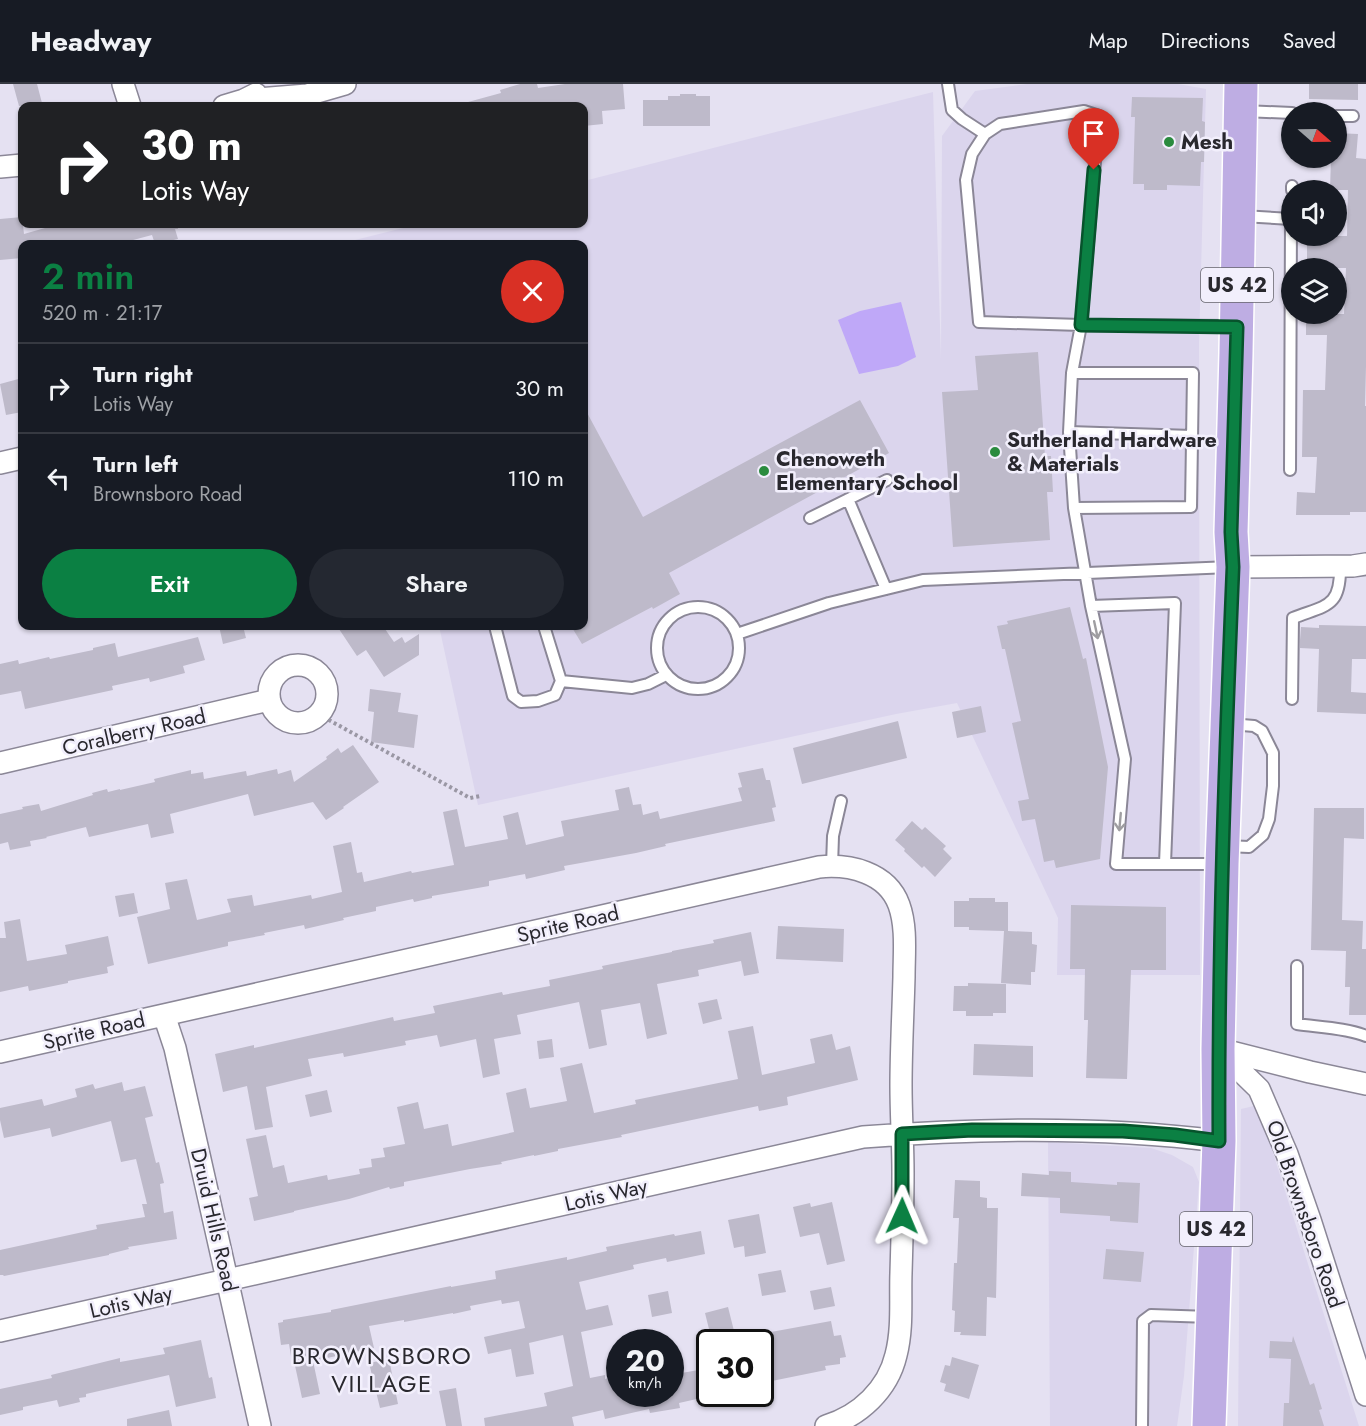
<!DOCTYPE html>
<meta charset="utf-8">
<style>
body{margin:0;font-family:Jost,sans-serif;background:#242831;color:#f1f3f6;height:100vh;display:flex;flex-direction:column;font-size:22px;white-space:nowrap}
*{box-sizing:border-box;margin:0}
p{font-size:20px;color:#9ea1a6}
.icon{flex:none;width:33px;height:33px;fill:none;stroke:currentColor;stroke-width:2;stroke-linecap:round;stroke-linejoin:round}
.map{position:relative;flex:1;overflow:hidden}
.drawer{position:absolute;left:18px;top:156px;width:570px;height:390px;display:flex;flex-direction:column;background:#171b24;border-radius:12px;box-shadow:0 2px 4px #0004}
.drawer>*{flex:none}
.hud{position:absolute;left:18px;top:18px;width:570px;height:126px;border-radius:12px;box-shadow:0 2px 4px #0004;background:#202124;color:#fff;overflow:hidden}
.needle{width:39px;rotate:110deg}
.tools{position:absolute;left:1281px;top:18px;display:grid;gap:12px}
.tools a{display:grid;place-items:center;width:66px;height:66px;border-radius:50%;background:#171b24;box-shadow:0 2px 4px #0004;font-size:30px}
.speed{position:absolute;left:606px;top:1245px;display:flex;gap:12px;font-size:30px;font-weight:700;text-align:center}
.speed>*{display:grid;place-content:center;width:78px;height:78px;border-radius:50%;background:#171b24;box-shadow:0 2px 4px #0004;line-height:1}
.speed small{font-size:15px;font-weight:400}
.speed .limit{border:3px solid #111;border-radius:9px;background:#fff;color:#111}
.pin{position:absolute;display:grid;place-items:center;width:51px;height:51px;color:#fff;margin:-62px -26px;border-radius:50% 50% 50% 0;rotate:-45deg;box-shadow:0 0 6px #0007}
.pin .icon{rotate:45deg}
.me{position:absolute;width:66px;margin:-33px;rotate:1deg;stroke-linejoin:round;filter:drop-shadow(0 0 4px #0008)}
.turn{display:flex;align-items:center;gap:21px;height:126px;padding:0 24px;font-size:27px}
.turn .icon{width:78px;height:78px;stroke-width:2.5}
.turn b{display:block;font-size:42px;line-height:51px}
.round{display:grid;place-items:center;flex:none;width:63px;height:63px;border-radius:32px;background:#242831}
.overview{display:flex;align-items:center;justify-content:space-between;height:102px;padding:0 24px}
h1{font-size:36px;font-weight:600;line-height:45px;color:#0b8043}
.action{display:flex;gap:12px;margin-top:auto;padding:12px 24px}
.action a{flex:1;height:69px;border-radius:36px;background:#0b8043;color:#fff;font-size:24px;font-weight:600;line-height:69px;text-align:center}
.action a+a{background:#242831;color:#f1f3f6}
ul{padding:0;list-style:none}
li{display:flex;align-items:center;gap:18px;height:90px;padding:0 24px;border-top:2px solid #363941}
li div{flex:1}
li b{display:block;font-size:22px}
li em{font-style:normal}
header{display:flex;align-items:center;gap:36px;box-sizing:border-box;height:84px;padding:0 30px;background:#171b24;border-bottom:2px solid #363941}
header strong{font-size:28px}
nav{display:flex;gap:33px;margin-inline-start:auto;font-size:21px}
.map>svg:first-child{display:block}
.built{fill:#dbd5ed}
.green{fill:#bfa8f8}
.building{fill:#bebaca}
.lines{fill:none;stroke-linecap:round;stroke-linejoin:round}
.lane-casing{stroke:#8b8797;stroke-width:14}
.street-casing{stroke:#8b8797;stroke-width:24}
.primary-casing{stroke:#fff;stroke-width:36}
.path{stroke:#9a97a4;stroke-width:4;stroke-dasharray:3 3;stroke-linecap:butt}
.lane{stroke:#fff;stroke-width:10}
.street{stroke:#fff;stroke-width:21}
.primary{stroke:#beade3;stroke-width:33}
.oneway{stroke:#9f9ea1}
.route-casing{stroke:#07532c;stroke-width:15}
.route{stroke:#0b8043;stroke-width:10}
.poi-dot{fill:#2a8b3e;stroke:#f2effc;stroke-width:2}
.labels{text-anchor:middle;dominant-baseline:central;stroke-width:5;stroke-linejoin:round;paint-order:stroke}
.shield{fill:#f2effc;stroke:#65646c;stroke-width:1.5}
.shield-label{font-size:20px;font-weight:bold;fill:#29282e}
.poi-label{font-size:21px;font-weight:bold;fill:#29282e;stroke:#f2effc;text-anchor:start}
.street-label{font-size:21px;fill:#29282e;stroke:#f2effc}
.quarter-label{font-size:24px;letter-spacing:1.5px;fill:#29282e;stroke:#f2effc}
</style>
<header>
<strong>Headway</strong>
<nav><a>Map</a><a>Directions</a><a>Saved</a></nav>
</header>
<div class="map">
<svg width="1366" height="1342" viewBox="0 0 1366 1342">
<rect width="100%" height="100%" fill="#e5e1f2"/>
<path class="built" d="M 1027,0 L 1178,0 L 1206,5 L 1199,259 L 1200,891 L 1057,891 L 1058,834 L 957,619 L 896,630 L 478,721 L 439,542 L 584,542 L 584,160 L 356,160 L 355,156 L 419,140 L 584,140 L 584,97 L 933,8 L 941,275 L 942,52 L 975,7 Z
M 1258,1021 L 1359,1342 L 1238,1342 L 1241,1025 Z
M 1048,1058 L 1151,1064 L 1172,1071 L 1193,1083 L 1199,1098 L 1184,1292 L 1177,1342 L 1050,1342 Z"/>
<path class="green" d="M 901,218 L 916,273 L 898,282 L 859,290 L 838,236 L 860,227 Z"/>
<path class="building" d="M 13,0 L 37,0 L 42,19 L 19,22 Z
M 520,0 L 537,0 L 538,4 L 565,0 L 623,0 L 625,25 L 602,27 L 603,40 L 584,42 L 584,22 L 469,22 L 468,18 L 501,9 L 500,6 Z
M 1309,0 L 1358,0 L 1358,16 L 1309,15 Z
M 680,10 L 696,10 L 696,12 L 710,12 L 710,42 L 643,42 L 643,16 L 668,16 L 668,12 L 680,12 Z
M 1132,13 L 1203,14 L 1202,37 L 1205,38 L 1204,78 L 1201,78 L 1200,102 L 1167,101 L 1167,106 L 1144,106 L 1144,100 L 1133,100 L 1135,33 L 1131,33 Z
M 1336,49 L 1358,50 L 1356,74 L 1366,75 L 1366,282 L 1365,322 L 1366,322 L 1366,428 L 1350,428 L 1350,431 L 1296,431 L 1297,408 L 1315,409 L 1317,373 L 1302,373 L 1303,306 L 1325,306 L 1327,251 L 1306,251 L 1306,230 L 1344,230 L 1346,184 L 1307,184 L 1307,152 L 1347,152 L 1348,106 L 1330,106 L 1331,74 L 1336,74 Z
M 22,133 L 24,150 L 59,140 L 177,140 L 178,145 L 175,145 L 178,155 L 156,160 L 155,160 L 152,151 L 118,160 L 22,160 L 22,174 L 0,176 L 0,135 Z
M 1038,268 L 1045,372 L 1051,372 L 1053,408 L 1047,408 L 1050,456 L 953,463 L 942,308 L 978,306 L 975,272 Z
M 22,294 L 22,328 L 6,331 L 0,300 Z
M 860,316 L 889,369 L 669,489 L 680,510 L 653,525 L 652,523 L 582,560 L 571,542 L 584,542 L 584,323 L 643,433 Z
M 1070,523 L 1083,575 L 1086,574 L 1108,683 L 1100,775 L 1056,784 L 1054,776 L 1044,778 L 1035,735 L 1022,737 L 1018,717 L 1029,715 L 1012,639 L 1021,637 L 1005,565 L 1002,565 L 997,542 L 1008,540 L 1007,537 Z
M 1319,541 L 1366,542 L 1366,575 L 1352,575 L 1351,608 L 1366,609 L 1366,630 L 1317,628 L 1319,565 L 1300,564 L 1300,556 L 1301,543 L 1319,544 Z
M 219,542 L 243,542 L 246,554 L 223,560 Z
M 337,542 L 383,542 L 394,558 L 402,553 L 405,559 L 419,550 L 419,571 L 384,593 L 366,566 L 357,572 Z
M 198,553 L 205,576 L 183,582 L 185,589 L 150,598 L 149,594 L 112,602 L 113,606 L 25,625 L 21,607 L 0,611 L 0,580 L 18,576 L 19,580 L 49,573 L 50,575 L 93,566 L 93,564 L 115,559 L 118,573 Z
M 370,605 L 401,609 L 398,628 L 418,631 L 414,664 L 371,658 L 374,628 L 368,627 Z
M 981,622 L 986,648 L 957,654 L 952,628 Z
M 898,637 L 907,674 L 802,700 L 793,664 Z
M 353,661 L 379,698 L 343,723 L 344,724 L 326,736 L 313,718 L 254,732 L 248,710 L 170,730 L 174,749 L 151,754 L 148,740 L 89,753 L 86,743 L 46,753 L 47,754 L 30,757 L 31,762 L 10,766 L 8,758 L 0,760 L 0,730 L 23,725 L 22,723 L 39,720 L 41,727 L 93,711 L 92,709 L 107,705 L 108,708 L 120,705 L 120,706 L 155,698 L 154,695 L 191,686 L 191,690 L 203,688 L 204,695 L 246,687 L 247,692 L 277,685 L 278,690 L 291,686 L 294,698 L 327,675 L 326,673 L 338,664 L 341,669 Z
M 763,684 L 766,696 L 770,696 L 776,723 L 772,724 L 775,737 L 665,760 L 666,762 L 636,769 L 564,782 L 565,786 L 526,795 L 525,790 L 489,797 L 489,802 L 432,812 L 432,814 L 414,818 L 413,815 L 376,823 L 376,827 L 343,834 L 344,836 L 305,845 L 304,841 L 264,849 L 265,851 L 228,858 L 228,862 L 148,880 L 137,833 L 170,825 L 165,799 L 187,795 L 197,836 L 231,828 L 227,815 L 252,811 L 254,822 L 311,811 L 312,815 L 342,808 L 333,762 L 351,758 L 357,789 L 362,788 L 364,798 L 411,787 L 412,789 L 454,781 L 443,728 L 457,725 L 465,763 L 508,755 L 503,732 L 518,728 L 526,761 L 564,752 L 561,737 L 619,726 L 615,706 L 629,703 L 633,721 L 641,720 L 643,731 L 658,727 L 660,735 L 742,717 L 738,704 L 742,703 L 738,689 Z
M 1314,724 L 1364,724 L 1364,755 L 1344,754 L 1342,836 L 1363,837 L 1362,865 L 1366,865 L 1366,931 L 1349,931 L 1350,903 L 1345,903 L 1346,867 L 1311,866 Z
M 912,737 L 922,746 L 925,743 L 946,762 L 943,765 L 952,774 L 935,793 L 924,782 L 922,784 L 904,767 L 905,765 L 895,756 Z
M 134,809 L 138,829 L 119,833 L 115,812 Z
M 969,814 L 995,814 L 995,818 L 1008,818 L 1008,847 L 1032,848 L 1032,860 L 1037,861 L 1035,888 L 1031,888 L 1031,901 L 1001,899 L 1004,847 L 969,846 L 969,843 L 954,843 L 954,817 L 969,817 Z
M 1071,821 L 1166,823 L 1166,886 L 1131,886 L 1127,995 L 1086,994 L 1088,936 L 1084,936 L 1085,885 L 1070,885 Z
M 20,835 L 27,877 L 67,870 L 65,861 L 108,852 L 114,881 L 107,883 L 108,889 L 68,897 L 68,899 L 29,907 L 28,902 L 0,908 L 0,854 L 6,854 L 4,838 Z
M 778,842 L 844,845 L 843,878 L 776,875 Z
M 751,848 L 759,889 L 744,892 L 741,877 L 698,886 L 699,892 L 657,900 L 667,950 L 647,955 L 640,919 L 601,926 L 607,961 L 589,965 L 579,918 L 517,931 L 521,950 L 494,955 L 500,990 L 483,994 L 476,955 L 440,963 L 437,951 L 405,957 L 406,961 L 344,973 L 343,969 L 308,975 L 312,992 L 266,1003 L 273,1043 L 255,1046 L 247,1002 L 223,1008 L 215,970 L 254,961 L 254,964 L 393,933 L 394,937 L 435,929 L 433,922 L 502,908 L 503,911 L 550,902 L 549,896 L 603,885 L 602,882 L 672,868 L 672,867 L 714,859 L 713,856 Z
M 968,899 L 1006,900 L 1006,929 L 993,929 L 993,932 L 966,932 L 966,927 L 953,927 L 954,902 L 968,902 Z
M 717,915 L 722,935 L 703,940 L 698,919 Z
M 753,942 L 762,991 L 815,979 L 810,955 L 832,950 L 836,966 L 850,962 L 858,996 L 787,1013 L 788,1021 L 759,1027 L 758,1022 L 621,1051 L 622,1053 L 558,1065 L 558,1067 L 534,1072 L 534,1071 L 501,1078 L 502,1080 L 470,1085 L 404,1098 L 404,1102 L 390,1105 L 389,1103 L 349,1115 L 294,1127 L 294,1128 L 254,1137 L 249,1114 L 258,1112 L 246,1055 L 266,1051 L 273,1084 L 284,1081 L 288,1099 L 327,1091 L 328,1096 L 360,1090 L 359,1085 L 372,1083 L 371,1075 L 385,1073 L 383,1064 L 405,1060 L 397,1023 L 418,1018 L 424,1045 L 448,1040 L 452,1062 L 514,1048 L 506,1009 L 526,1004 L 530,1024 L 567,1017 L 560,984 L 582,979 L 594,1029 L 636,1020 L 635,1016 L 738,995 L 728,947 Z
M 552,955 L 554,973 L 539,975 L 537,957 Z
M 974,960 L 1033,962 L 1033,993 L 973,991 Z
M 122,998 L 124,1007 L 145,1002 L 153,1032 L 145,1034 L 156,1079 L 159,1078 L 164,1099 L 160,1100 L 164,1129 L 173,1127 L 177,1155 L 128,1163 L 129,1165 L 109,1170 L 109,1171 L 4,1192 L 3,1191 L 0,1191 L 0,1166 L 97,1145 L 96,1141 L 145,1133 L 142,1120 L 147,1120 L 136,1075 L 121,1078 L 111,1037 L 52,1053 L 50,1044 L 4,1054 L 0,1036 L 0,1024 L 42,1015 L 44,1022 L 77,1013 L 75,1005 L 93,1000 L 95,1005 Z
M 327,1006 L 332,1028 L 310,1033 L 305,1011 Z
M 1049,1087 L 1071,1088 L 1071,1098 L 1117,1101 L 1117,1098 L 1140,1099 L 1138,1139 L 1110,1137 L 1110,1132 L 1060,1129 L 1060,1114 L 1021,1112 L 1022,1089 L 1049,1091 Z
M 955,1096 L 980,1097 L 980,1113 L 987,1114 L 987,1124 L 998,1124 L 996,1214 L 987,1213 L 986,1252 L 960,1251 L 961,1248 L 954,1248 L 955,1227 L 952,1226 L 954,1179 L 957,1179 L 959,1134 L 953,1134 Z
M 832,1118 L 845,1177 L 827,1181 L 819,1149 L 800,1153 L 793,1123 L 810,1119 L 811,1123 Z
M 759,1130 L 766,1169 L 745,1173 L 744,1162 L 734,1164 L 728,1136 Z
M 701,1147 L 705,1170 L 667,1178 L 666,1174 L 633,1181 L 634,1185 L 579,1198 L 586,1226 L 608,1221 L 613,1241 L 581,1248 L 590,1294 L 605,1291 L 605,1295 L 609,1294 L 610,1297 L 617,1296 L 620,1310 L 670,1310 L 670,1291 L 710,1284 L 710,1312 L 679,1319 L 680,1324 L 650,1329 L 649,1325 L 605,1335 L 603,1326 L 572,1333 L 574,1342 L 485,1342 L 484,1334 L 547,1322 L 544,1309 L 573,1302 L 563,1251 L 529,1259 L 534,1290 L 516,1293 L 511,1265 L 488,1270 L 484,1253 L 525,1244 L 519,1217 L 502,1220 L 501,1216 L 470,1222 L 471,1226 L 453,1230 L 453,1229 L 404,1238 L 404,1236 L 369,1242 L 374,1264 L 313,1277 L 320,1310 L 302,1314 L 294,1277 L 292,1278 L 289,1260 L 281,1261 L 278,1239 L 283,1238 L 283,1236 L 331,1228 L 331,1226 L 451,1202 L 451,1203 L 496,1195 L 495,1187 L 567,1173 L 567,1176 L 607,1167 L 606,1163 L 674,1150 L 675,1152 Z
M 1106,1165 L 1144,1168 L 1141,1198 L 1103,1195 Z
M 781,1186 L 786,1208 L 762,1212 L 758,1190 Z
M 831,1203 L 835,1222 L 814,1226 L 810,1207 Z
M 668,1207 L 672,1229 L 652,1233 L 648,1211 Z
M 728,1223 L 735,1251 L 712,1257 L 705,1229 Z
M 831,1237 L 834,1252 L 841,1251 L 846,1273 L 840,1274 L 840,1280 L 825,1282 L 826,1286 L 762,1299 L 760,1288 L 760,1264 L 774,1262 L 771,1248 Z
M 1293,1252 L 1310,1301 L 1314,1299 L 1322,1325 L 1319,1326 L 1324,1342 L 1283,1342 L 1284,1319 L 1289,1319 L 1291,1275 L 1269,1274 L 1270,1257 L 1292,1258 Z
M 201,1256 L 209,1294 L 212,1293 L 216,1314 L 176,1323 L 169,1291 L 86,1310 L 86,1313 L 79,1314 L 80,1318 L 59,1323 L 57,1316 L 23,1323 L 23,1326 L 0,1331 L 0,1305 L 52,1294 L 51,1291 L 120,1274 L 120,1278 L 165,1270 L 163,1264 Z
M 952,1273 L 979,1281 L 969,1315 L 944,1307 L 946,1300 L 940,1298 L 945,1281 L 950,1282 Z
M 389,1275 L 398,1320 L 380,1324 L 369,1279 Z
M 456,1304 L 462,1342 L 446,1342 L 439,1307 Z
M 169,1326 L 172,1342 L 127,1342 L 127,1335 Z"/>
<g class="lines">
<defs>
<path id="lane" d="M 948,0 L 952,26 L 962,35 L 985,50
M 1084,27 L 1099,32 L 1081,241 L 979,238 L 966,96 L 972,70 L 985,50 L 1000,40 Z
M 1244,27 L 1292,29
M 1336,32 L 1353,32
M 1292,106 L 1292,102
M 1242,132 L 1291,135 L 1290,386
M 1291,135 L 1292,115
M 1072,289 L 1193,289 L 1191,423 L 1074,424
M 1069,348 L 1192,352
M 848,415 L 886,505
M 810,434 L 887,396
M 1091,522 L 1175,519 L 1165,780 L 1219,780
M657 564a41 41 0 1 1 82 0a41 41 0 1 1-82 0Z
M 495,542 L 513,612 L 521,618 L 538,617 L 555,611 L 561,597 L 544,542
M 737,550 L 829,519 L 923,496 L 1230,483
M 561,597 L 632,604 L 648,600 L 666,591
M 1292,615 L 1293,534 C 1326,521 1341,524 1340,482
M 1226,762 L 1249,763 L 1263,751 L 1269,735 L 1273,702 L 1273,669 L 1262,647 L 1254,642 L 1230,640
M 1165,780 L 1116,780 L 1125,675 L 1091,522 L 1074,424 L 1069,348 L 1072,289 L 1081,241 L 1233,242
M 832,782 L 833,752 L 841,717
M 1297,882 L 1297,940 C 1317,943 1348,944 1366,952
M 1142,1342 L 1143,1237 L 1151,1231 L 1210,1233"/>
<path id="street" d="M 123,0 L 130,22
M 244,16 L 307,11 L 345,0
M 224,22 L 244,16 L 256,10
M 0,83 L 22,81
M 0,379 L 22,374
M 1233,483 L 1353,482 L 1366,480
M269 610a29 29 0 1 1 58 0a29 29 0 1 1-58 0Z
M 0,679 L 269,616
M 164,931 L 175,964 L 260,1342
M 1218,965 L 1259,1005 L 1287,1070 L 1310,1136 L 1366,1311
M 1219,965 L 1310,988 L 1366,1000
M 0,968 L 819,783 C 849,780 887,788 899,821 C 907,843 904,870 904,893 C 903,930 901,966 901,1002 C 901,1031 903,1060 903,1089 C 903,1122 902,1156 901,1189 C 900,1216 903,1244 896,1271 C 888,1305 860,1332 826,1342
M 0,1247 L 863,1053 C 981,1044 1101,1042 1219,1057"/>
<path id="primary" d="M 1209,1342 L 1219,1057 L 1218,965 L 1222,780 L 1233,483 L 1231,448 L 1236,269 L 1241,0"/>
</defs>
<use href="#lane" class="lane-casing"/>
<use href="#street" class="street-casing"/>
<use href="#primary" class="primary-casing"/>
<path class="path" d="M 318,630 L 470,714 L 480,712"/>
<use href="#lane" class="lane"/>
<use href="#street" class="street"/>
<use href="#primary" class="primary"/>
</g>
<defs><path id="oneway-shaft" d="M-6 0H5M1.5-3L5.5 0L1.5 3" fill="none" stroke-width="1.6" stroke-linecap="round" stroke-linejoin="round" transform="scale(1.5)"/></defs>
<g class="oneway">
<use href="#oneway-shaft" transform="translate(1096 546) rotate(78)"/>
<use href="#oneway-shaft" transform="translate(1120 738) rotate(95)"/>
</g>
<g class="lines">
<defs>
<path id="route" d="M 902,1132 L 902,1050 L 972,1046 L 1123,1047 L 1175,1051 L 1219,1057 C 1218,865 1225,674 1233,483 L 1231,448 L 1237,243 L 1081,241 L 1094,86"/>
</defs>
<use href="#route" class="route-casing"/>
<use href="#route" class="route"/>
</g>
<g class="poi-dot">
<circle cx="1169" cy="58" r="6"/>
<circle cx="995" cy="368" r="6"/>
<circle cx="764" cy="387" r="6"/>
</g>
<g class="labels">
<g class="shield">
<rect x="1201" y="184" width="72" height="34" rx="4.5"/>
<rect x="1180" y="1128" width="72" height="34" rx="4.5"/>
</g>
<g class="shield-label">
<text x="1237" y="201">US 42</text>
<text x="1216" y="1145">US 42</text>
</g>
<g class="poi-label">
<text x="1181" y="58">Mesh</text>
<text x="1007" y="356">Sutherland Hardware<tspan x="1007" dy="24">&amp; Materials</tspan></text>
<text x="776" y="375">Chenoweth<tspan x="776" dy="24">Elementary School</tspan></text>
</g>
<g class="street-label">
<text transform="translate(134 648) rotate(-13)">Coralberry Road</text>
<text transform="translate(568 840) rotate(-13)">Sprite Road</text>
<text transform="translate(94 947) rotate(-13)">Sprite Road</text>
<text transform="translate(606 1111) rotate(-13)">Lotis Way</text>
<text transform="translate(1305 1130) rotate(71)">Old Brownsboro Road</text>
<text transform="translate(214 1136) rotate(77)">Druid Hills Road</text>
<text transform="translate(131 1218) rotate(-13)">Lotis Way</text>
</g>
<g class="quarter-label">
<text x="382" y="1271">BROWNSBORO<tspan x="382" dy="28">VILLAGE</tspan></text>
</g>
</g>
</svg>
<div class="tools">
<a><svg class="needle" viewBox="-14 -14 28 28"><path d="M0-13l5 13h-10z" fill="#e53935"/><path d="M0 13l5-13h-10z" fill="#9ea1a6"/></svg></a>
<a><svg class="icon" aria-label="sound" viewBox="0 0 24 24"><path d="M4 9h4l5-4v14l-5-4H4zM17 9q2 3 0 6"/></svg></a>
<a><svg class="icon" aria-label="layers" viewBox="0 0 24 24"><path d="M12 4l9 5-9 5-9-5zM3 14l9 5 9-5"/></svg></a>
</div>
<div class="speed"><div>20<small>km/h</small></div><div class="limit">30</div></div>
<div class="pin" style="left:1094px;top:86px;background:#d93025"><svg class="icon" aria-label="arrive" viewBox="0 0 24 24"><path d="M6 21V4h12l-3 4 3 4H6"/></svg></div>
<svg class="me" style="left:902px;top:1132px" viewBox="-20 -20 40 40"><path d="M0-17L14 15 0 8-14 15z" fill="#0b8043" stroke="#fff" stroke-width="4"/></svg>
<div class="hud">
<div class="turn"><svg class="icon" aria-label="right" viewBox="0 0 24 24"><path d="M7 20v-9h11M14 6l5 5-5 5"/></svg><div><b>30 m</b>Lotis Way</div></div>
</div>
<section class="drawer">
<div class="overview"><div><h1>2 min</h1><p>520 m · 21:17</p></div><a class="round" style="background:#d93025;color:#fff"><svg class="icon" aria-label="close" viewBox="0 0 24 24"><path d="M6 6l12 12M18 6L6 18"/></svg></a></div>
<ul>
<li><svg class="icon" aria-label="right" viewBox="0 0 24 24"><path d="M7 20v-9h11M14 6l5 5-5 5"/></svg><div><b>Turn right</b><p>Lotis Way</p></div><em>30 m</em></li>
<li><svg class="icon" aria-label="left" viewBox="0 0 24 24"><path d="M17 20v-9H6M10 6l-5 5 5 5"/></svg><div><b>Turn left</b><p>Brownsboro Road</p></div><em>110 m</em></li>
</ul>
<div class="action"><a>Exit</a><a>Share</a></div>
</section>
</div>
